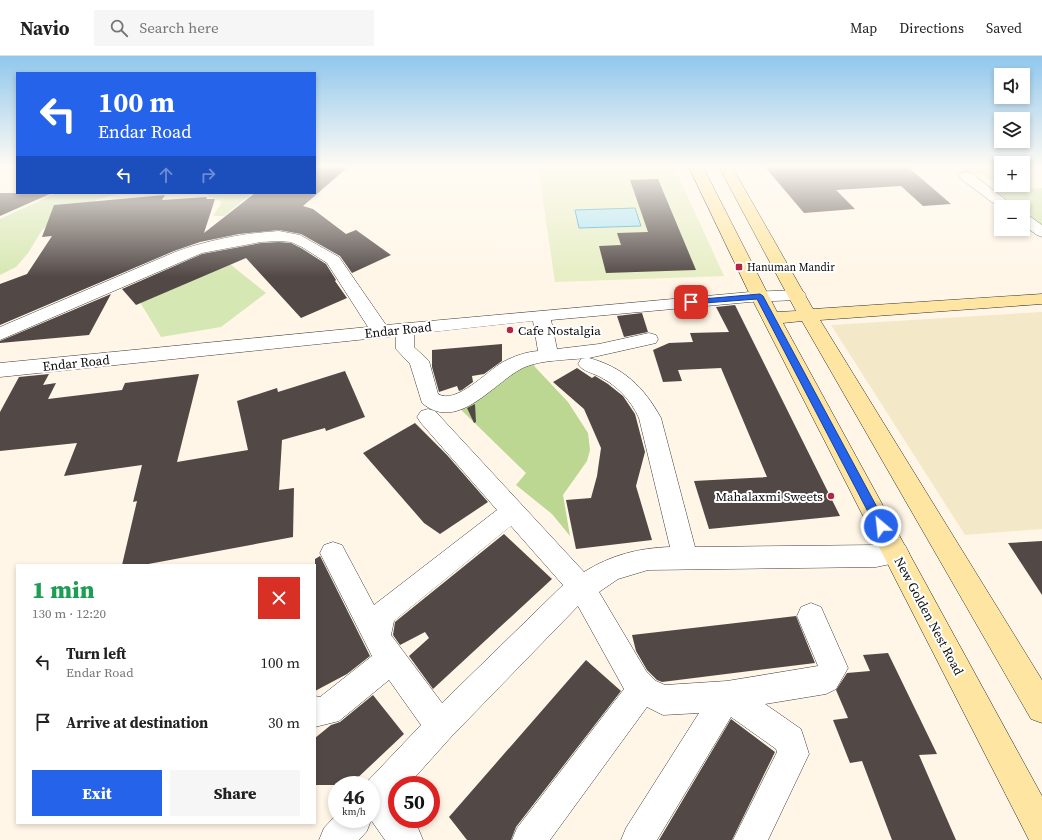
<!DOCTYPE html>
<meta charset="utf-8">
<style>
body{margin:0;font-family:"Source Serif 4",serif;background:#f6f6f6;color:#222;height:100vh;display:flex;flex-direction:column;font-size:15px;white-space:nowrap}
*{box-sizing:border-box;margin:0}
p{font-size:13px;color:#767676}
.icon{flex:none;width:22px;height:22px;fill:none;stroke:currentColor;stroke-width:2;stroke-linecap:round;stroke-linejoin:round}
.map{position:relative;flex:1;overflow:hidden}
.sheet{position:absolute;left:16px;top:508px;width:300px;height:260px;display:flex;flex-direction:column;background:#fff;border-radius:0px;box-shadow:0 2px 6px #0003}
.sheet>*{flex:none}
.guide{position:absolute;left:16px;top:16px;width:300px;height:122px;border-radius:0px;box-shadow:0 2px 6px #0003;background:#2563eb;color:#fff;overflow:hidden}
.controls{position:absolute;left:994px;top:12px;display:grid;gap:8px}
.controls a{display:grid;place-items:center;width:36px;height:36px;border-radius:0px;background:#fff;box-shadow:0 2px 6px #0003;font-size:20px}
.speed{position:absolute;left:328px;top:720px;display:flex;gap:8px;font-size:20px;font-weight:700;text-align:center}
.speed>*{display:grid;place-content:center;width:52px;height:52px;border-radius:50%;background:#fff;box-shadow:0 2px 6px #0003;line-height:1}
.speed small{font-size:10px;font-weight:400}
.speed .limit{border:6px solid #d22;background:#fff;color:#111}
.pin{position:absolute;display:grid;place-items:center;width:34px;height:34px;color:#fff;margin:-17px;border-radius:8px;box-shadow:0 2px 6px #0006}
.me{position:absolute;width:44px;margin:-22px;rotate:332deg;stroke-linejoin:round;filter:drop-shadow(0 0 3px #0008)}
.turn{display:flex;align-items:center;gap:14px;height:84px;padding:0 16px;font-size:18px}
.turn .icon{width:52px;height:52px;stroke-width:2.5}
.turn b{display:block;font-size:28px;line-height:34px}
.lanes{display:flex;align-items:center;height:38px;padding:0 16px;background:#0003;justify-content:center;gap:20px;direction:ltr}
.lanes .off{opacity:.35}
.round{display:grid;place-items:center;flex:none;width:42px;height:42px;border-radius:0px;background:#f6f6f6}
.head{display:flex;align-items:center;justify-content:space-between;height:68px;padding:0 16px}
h1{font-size:24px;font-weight:800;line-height:30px;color:#1e9e55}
.cta{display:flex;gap:8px;margin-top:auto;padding:8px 16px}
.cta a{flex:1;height:46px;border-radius:0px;background:#2563eb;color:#fff;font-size:16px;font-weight:800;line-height:46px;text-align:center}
.cta a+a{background:#f6f6f6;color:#222}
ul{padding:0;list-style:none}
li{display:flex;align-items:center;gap:12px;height:60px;padding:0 16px}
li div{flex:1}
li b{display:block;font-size:15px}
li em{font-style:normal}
header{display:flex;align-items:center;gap:24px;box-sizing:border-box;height:56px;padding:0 20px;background:#fff;border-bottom:1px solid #e0e0e0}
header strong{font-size:19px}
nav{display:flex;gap:22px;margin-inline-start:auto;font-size:14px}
.search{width:280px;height:36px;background:#f6f6f6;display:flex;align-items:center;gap:10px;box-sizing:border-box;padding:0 14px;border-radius:0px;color:#767676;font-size:15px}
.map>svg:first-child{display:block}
.farmland{fill:#f3e9c8}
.green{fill:#d5e7b2}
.forest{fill:#bcd792}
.pitch{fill:#e6eec4}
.water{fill:#ade4f5;stroke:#35a5ca}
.building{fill:#524946}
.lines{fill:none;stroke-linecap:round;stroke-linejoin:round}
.street-casing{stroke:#3d3d3d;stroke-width:1}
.secondary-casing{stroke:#2c2c2c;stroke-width:1}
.street{fill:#fff;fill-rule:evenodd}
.secondary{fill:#fee6a2;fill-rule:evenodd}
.route{fill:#2563eb;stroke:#184099}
.poi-dot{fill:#b62542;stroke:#fff;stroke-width:1.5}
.labels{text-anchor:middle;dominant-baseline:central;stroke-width:4;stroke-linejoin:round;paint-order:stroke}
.far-poi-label{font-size:11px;fill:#0a0a0a;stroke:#fff;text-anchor:start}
.street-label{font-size:13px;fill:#0a0a0a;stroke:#fff}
.poi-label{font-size:13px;fill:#0a0a0a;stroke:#fff;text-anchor:start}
</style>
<header>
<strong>Navio</strong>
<div class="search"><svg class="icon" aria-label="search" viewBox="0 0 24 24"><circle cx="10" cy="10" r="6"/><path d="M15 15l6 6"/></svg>Search here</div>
<nav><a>Map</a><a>Directions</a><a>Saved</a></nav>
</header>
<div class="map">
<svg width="1042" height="784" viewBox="0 0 1042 784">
<rect width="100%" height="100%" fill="#fff6e7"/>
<path class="farmland" d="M 1042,256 L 1042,473 L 965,479 L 831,269 Z"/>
<path class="green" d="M 961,111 L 1001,111 L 1001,125 L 993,126 L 980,117 L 970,118 Z
M 1042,132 L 1042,171 L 1023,157 L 1023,151 L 1016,151 L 995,135 Z
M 57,137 L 119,137 L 65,154 L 42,174 L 28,197 L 16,211 L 0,219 L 0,163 Z
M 203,137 L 252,137 L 224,160 L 213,160 L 222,146 Z
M 230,208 L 266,237 L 221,271 L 161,281 L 140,246 Z"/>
<path class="forest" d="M 532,305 L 535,311 L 568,346 L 588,377 L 590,394 L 587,405 L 563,439 L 570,480 L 552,458 L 516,429 L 526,417 L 448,341 Z"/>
<path class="pitch" d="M 538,111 L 674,111 L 724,220 L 555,226 Z"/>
<path class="water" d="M 635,152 L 641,170 L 579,172 L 575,154 Z"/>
<path class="building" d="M 315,111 L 348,111 L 303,150 L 313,153 L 346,178 L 356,174 L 391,199 L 352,217 L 340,200 L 301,178 L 279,174 L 239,178 L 200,186 L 174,195 L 0,269 L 0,228 L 27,218 L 52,180 L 42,181 L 54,149 L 165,139 L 162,144 L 207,141 L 206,143 L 215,143 L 204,177 L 255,137 L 315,137 Z
M 765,111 L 908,111 L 951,148 L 923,150 L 901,130 L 836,134 L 855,153 L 804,157 Z
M 658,123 L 696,214 L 606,217 L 599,190 L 621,189 L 617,177 L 648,176 L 630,124 Z
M 0,137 L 52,137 L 0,160 Z
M 279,186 L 291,187 L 301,192 L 326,208 L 336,224 L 335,225 L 347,242 L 301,262 L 246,202 L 136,249 L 122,233 L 202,198 L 261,187 Z
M 111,238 L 89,279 L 0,287 L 0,285 Z
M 735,249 L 840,460 L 709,473 L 694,425 L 767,421 L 721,312 L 678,314 L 682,325 L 663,326 L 653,294 L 669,287 L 693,286 L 690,277 L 729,276 L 716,251 Z
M 642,257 L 648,276 L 624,281 L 617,260 Z
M 502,288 L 502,305 L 484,318 L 472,320 L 473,326 L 462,334 L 459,335 L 457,330 L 439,336 L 432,311 L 432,294 Z
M 577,312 L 592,322 L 595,320 L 608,328 L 623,340 L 635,358 L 645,396 L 636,430 L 652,484 L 576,493 L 566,444 L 591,442 L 597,420 L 601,392 L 584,353 L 553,326 Z
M 345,315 L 365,361 L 326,375 L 325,372 L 282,384 L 279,434 L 294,432 L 293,481 L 143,509 L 122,509 L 137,445 L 133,446 L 142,409 L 64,420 L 77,387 L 0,395 L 0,356 L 19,321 L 49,318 L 43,329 L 56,327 L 48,343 L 122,334 L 125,327 L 199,318 L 177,406 L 248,394 L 237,345 L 277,332 L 278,336 Z
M 475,348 L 476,366 L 474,367 L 467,352 Z
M 415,367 L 447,399 L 488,446 L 440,478 L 424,467 L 363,397 Z
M 504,478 L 552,523 L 433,633 L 409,600 L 429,582 L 425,576 L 400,589 L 393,579 L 395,566 Z
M 1042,485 L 1042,539 L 1008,487 Z
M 320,500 L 370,600 L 347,618 L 315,635 L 315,503 Z
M 796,560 L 815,607 L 662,626 L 657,624 L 647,614 L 636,595 L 632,579 Z
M 888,597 L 937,698 L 919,699 L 956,784 L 892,784 L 862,705 L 850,707 L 833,664 L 848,662 L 836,634 L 847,617 L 870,615 L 863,599 Z
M 586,604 L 621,635 L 516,771 L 511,784 L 467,784 L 449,761 Z
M 373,639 L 404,678 L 350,729 L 315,729 L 315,682 L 331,669 L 340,666 Z
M 731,663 L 775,696 L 732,784 L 659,784 Z"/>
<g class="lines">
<defs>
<path id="street" d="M 966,116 L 971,117 L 1015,151 L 1001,151 L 1001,153 L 961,123 L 959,120 L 961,117 Z
M 1023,158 L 1028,159 L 1042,169 L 1042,181 L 1037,179 L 1023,169 Z
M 279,175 L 300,179 L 339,201 L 386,269 L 750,236 L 797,234 L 803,235 L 806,239 L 803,243 L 797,244 L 750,246 L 551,264 L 557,293 L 599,288 L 649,277 L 656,279 L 658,283 L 656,287 L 589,302 C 623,311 644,331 661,362 L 695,491 L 876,489 L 896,486 L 905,489 L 909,497 L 905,505 L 876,511 L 648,514 L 618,523 L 599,536 L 646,615 L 656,625 L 665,629 L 727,625 L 818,610 L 797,560 L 801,551 L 811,547 L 821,551 L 848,612 L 836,633 L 826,638 L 765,648 L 801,673 L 809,698 L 768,784 L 733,784 L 777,696 L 776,693 L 731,661 L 657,784 L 621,784 L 626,772 L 699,657 L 663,659 L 647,651 L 550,784 L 512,784 L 517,772 L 624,633 L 578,550 L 451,681 L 408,729 L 397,729 L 397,763 L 411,763 L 418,772 L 423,784 L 385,784 L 371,764 L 367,775 L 359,784 L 319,784 L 324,772 L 337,758 L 337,763 L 371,763 L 371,729 L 364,729 L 421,669 L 389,624 L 339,665 L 315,671 L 315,640 L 320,641 L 372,600 L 320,497 L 324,489 L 333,486 L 342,489 L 374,549 L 497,454 L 421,367 L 417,361 L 421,355 L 428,353 L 435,355 L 584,516 C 611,499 639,492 670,491 L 639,362 C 631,345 619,331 602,322 C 594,317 583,316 578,308 L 581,303 L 586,302 C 568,304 541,304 525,311 C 495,324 459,378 422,347 L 410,308 L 396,293 L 396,280 L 0,321 L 0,307 L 368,271 L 327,207 L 302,191 L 291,186 L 279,185 L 261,186 L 202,197 L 0,284 L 0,271 L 175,196 C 208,184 244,177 279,175 ZM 533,265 L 538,295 C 526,296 514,300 503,306 C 487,315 456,349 438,338 L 429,305 L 414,291 L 414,278 ZM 511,470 L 563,529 L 442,647 L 391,579 L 394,565 Z"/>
<path id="secondary" d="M 689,111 L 703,111 L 777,256 L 796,255 L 719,111 L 732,111 L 813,253 L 1042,238 L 1042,248 L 820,264 L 1042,624 L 1042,667 L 1031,663 L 802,265 L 783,267 L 1042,740 L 1042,784 L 1029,784 L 751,241 Z"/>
</defs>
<use href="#street" class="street-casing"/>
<use href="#secondary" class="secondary-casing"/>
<use href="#street" class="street"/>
<use href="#secondary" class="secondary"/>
</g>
<linearGradient id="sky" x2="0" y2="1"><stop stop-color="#90c7ed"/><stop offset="0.5" stop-color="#fffbf4"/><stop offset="1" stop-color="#fffbf4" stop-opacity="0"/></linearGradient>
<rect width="1042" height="221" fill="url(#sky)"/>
<path class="route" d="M 760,238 L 763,240 L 885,466 L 886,470 L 885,473 L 877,473 L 757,243 L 691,248 L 687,246 L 691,244 Z"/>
<g class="poi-dot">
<rect x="735" y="207" width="8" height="8" rx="2"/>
<circle cx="510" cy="274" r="4"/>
<circle cx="831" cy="440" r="4"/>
</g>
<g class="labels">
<g class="far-poi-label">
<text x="747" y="211">Hanuman Mandir</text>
</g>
<g class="street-label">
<text transform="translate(398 274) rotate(-6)">Endar Road</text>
<text transform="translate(76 307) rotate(-6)">Endar Road</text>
<text transform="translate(929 560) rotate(62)">New Golden Nest Road</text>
</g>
<g class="poi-label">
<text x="518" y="274">Cafe Nostalgia</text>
<text x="823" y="440" text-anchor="end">Mahalaxmi Sweets</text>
</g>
</g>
</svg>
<div class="controls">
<a><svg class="icon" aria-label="sound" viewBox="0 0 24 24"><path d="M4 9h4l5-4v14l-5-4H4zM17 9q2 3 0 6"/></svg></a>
<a><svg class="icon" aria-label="layers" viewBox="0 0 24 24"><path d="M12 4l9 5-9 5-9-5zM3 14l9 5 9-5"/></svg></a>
<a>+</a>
<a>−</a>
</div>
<div class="speed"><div>46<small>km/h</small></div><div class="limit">50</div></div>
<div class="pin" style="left:691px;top:246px;background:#d93025"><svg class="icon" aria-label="arrive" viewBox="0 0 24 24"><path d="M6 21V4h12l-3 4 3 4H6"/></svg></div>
<svg class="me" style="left:881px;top:470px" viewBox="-20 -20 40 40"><circle r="17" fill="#2563eb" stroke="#fff" stroke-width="3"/><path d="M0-11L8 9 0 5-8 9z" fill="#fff"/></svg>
<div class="guide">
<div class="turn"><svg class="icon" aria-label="left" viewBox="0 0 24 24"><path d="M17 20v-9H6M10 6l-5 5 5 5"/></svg><div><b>100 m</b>Endar Road</div></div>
<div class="lanes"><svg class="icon" aria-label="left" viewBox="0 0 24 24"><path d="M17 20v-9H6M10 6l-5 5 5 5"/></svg><svg class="icon off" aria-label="ahead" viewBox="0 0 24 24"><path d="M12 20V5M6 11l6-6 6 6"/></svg><svg class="icon off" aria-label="right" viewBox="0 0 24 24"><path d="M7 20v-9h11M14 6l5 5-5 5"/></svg></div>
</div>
<section class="sheet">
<div class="head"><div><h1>1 min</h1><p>130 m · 12:20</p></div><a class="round" style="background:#d93025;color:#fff"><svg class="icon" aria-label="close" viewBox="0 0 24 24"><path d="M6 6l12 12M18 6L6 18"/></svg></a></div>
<ul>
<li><svg class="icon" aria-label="left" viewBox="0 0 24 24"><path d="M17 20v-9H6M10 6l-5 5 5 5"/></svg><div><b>Turn left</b><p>Endar Road</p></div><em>100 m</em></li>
<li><svg class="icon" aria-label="arrive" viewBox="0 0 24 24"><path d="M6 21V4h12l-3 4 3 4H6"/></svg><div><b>Arrive at destination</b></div><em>30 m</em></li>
</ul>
<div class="cta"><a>Exit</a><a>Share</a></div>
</section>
</div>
